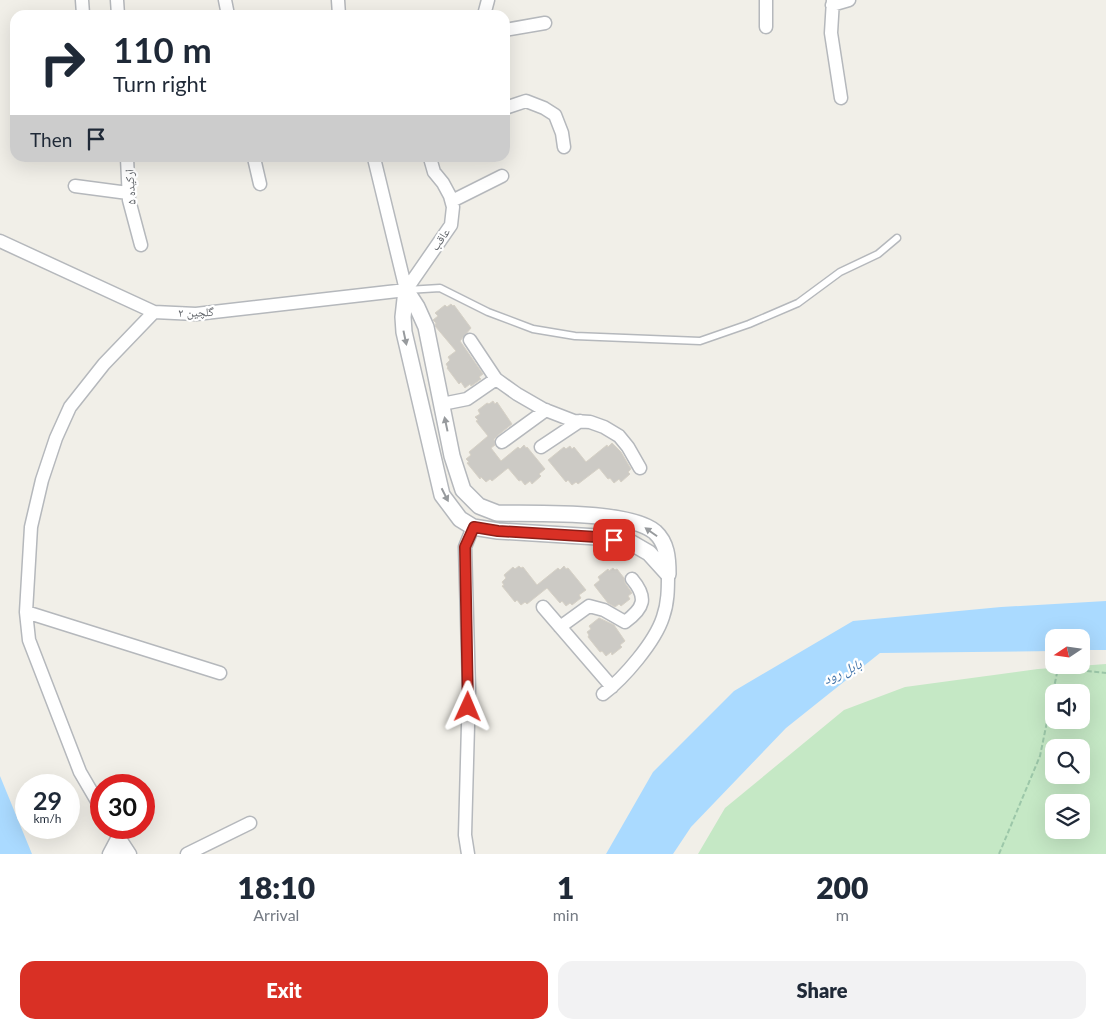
<!DOCTYPE html>
<meta charset="utf-8">
<style>
body{margin:0;font-family:Lato,"Noto Naskh Arabic",sans-serif;background:#f2f2f3;color:#1f2937;height:100vh;display:flex;flex-direction:column;font-size:19px;white-space:nowrap}
*{box-sizing:border-box;margin:0}
p{font-size:16px;color:#747a83}
.icon{flex:none;width:28px;height:28px;fill:none;stroke:currentColor;stroke-width:2;stroke-linecap:round;stroke-linejoin:round}
.map{position:relative;height:854px;overflow:hidden}
.details{display:flex;flex-direction:column;background:#fff;flex:1}
.details>*{flex:none}
.top-card{position:absolute;left:10px;top:10px;width:500px;height:152px;border-radius:15px;box-shadow:0 5px 20px #0002;background:#fff;color:#1f2937;overflow:hidden}
.needle{width:32px;rotate:257deg}
.fabs{position:absolute;left:1045px;top:629px;display:grid;gap:10px}
.fabs a{display:grid;place-items:center;width:45px;height:45px;border-radius:10px;background:#fff;box-shadow:0 5px 20px #0002;font-size:25px}
.speed{position:absolute;left:15px;top:774px;display:flex;gap:10px;font-size:25px;font-weight:700;text-align:center}
.speed>*{display:grid;place-content:center;width:65px;height:65px;border-radius:50%;background:#fff;box-shadow:0 5px 20px #0002;line-height:1}
.speed small{font-size:12px;font-weight:400}
.speed .limit{border:8px solid #d22;background:#fff;color:#111}
.pin{position:absolute;display:grid;place-items:center;width:42px;height:42px;color:#fff;margin:-21px;border-radius:10px;box-shadow:0 2px 8px #0006}
.me{position:absolute;width:55px;margin:-28px;rotate:1deg;stroke-linejoin:round;filter:drop-shadow(0 0 4px #0008)}
.turn{display:flex;align-items:center;gap:18px;height:105px;padding:0 20px;font-size:22px}
.turn .icon{width:65px;height:65px;stroke-width:2.5}
.turn b{display:block;font-size:35px;line-height:42px}
.then{display:flex;align-items:center;height:48px;padding:0 20px;background:#0003;gap:10px;font-size:19px}
.eta{display:flex;justify-content:space-evenly;align-items:center;height:85px;text-align:center}
.eta b{font-size:30px;font-weight:800;line-height:35px}
.button{display:flex;gap:10px;margin-top:auto;padding:10px 20px}
.button a{flex:1;height:58px;border-radius:15px;background:#d93025;color:#fff;font-size:20px;font-weight:800;line-height:58px;text-align:center}
.button a+a{background:#f2f2f3;color:#1f2937}
.map>svg:first-child{display:block}
.green{fill:#c5e8c5;fill-rule:evenodd}
.water{fill:#aadaff}
.building{fill:#cccac5;stroke:#d6d1c6}
.lines{fill:none;stroke-linecap:round;stroke-linejoin:round}
.service-casing{stroke:#b5b8bc;stroke-width:9}
.minor-casing{stroke:#b5b8bc;stroke-width:15}
.tertiary-casing{stroke:#b5b8bc;stroke-width:18}
.path{stroke:#9cc7a9;stroke-width:2;stroke-dasharray:5 2.5;stroke-linecap:butt}
.service{stroke:#fff;stroke-width:6}
.minor{stroke:#fff;stroke-width:12}
.tertiary{stroke:#fff;stroke-width:15}
.oneway{fill:#979a9d}
.route-casing{stroke:#8d1f18;stroke-width:12}
.route{stroke:#d93025;stroke-width:9}
.labels{text-anchor:middle;dominant-baseline:central;stroke-width:4.5;stroke-linejoin:round;paint-order:stroke}
.street-label{font-size:12px;fill:#5f6368;stroke:#fff}
.water-label{font-size:14px;font-style:italic;fill:#4174aa;stroke:#fff}
</style>
<div class="map">
<svg width="1106" height="854" viewBox="0 0 1106 854">
<rect width="100%" height="100%" fill="#f1efe8"/>
<path class="green" d="M 1106,664 L 1106,854 L 698,854 L 725,808 L 844,710 L 905,687 L 1038,669 ZM 1054,692 L 1081,692 L 1081,720 L 1054,720 ZM 1054,748 L 1081,748 L 1081,775 L 1054,775 ZM 1054,802 L 1081,802 L 1081,830 L 1054,830 Z"/>
<path class="water" d="M 1106,601 L 1106,650 L 1081,650 L 1081,638 L 1054,638 L 1054,651 L 880,653 L 786,728 L 691,827 L 673,854 L 606,854 L 653,772 L 734,691 L 853,621 L 1001,607 Z
M 0,776 L 32,854 L 0,854 Z"/>
<path class="building" d="M 451,304 L 453,306 L 454,305 L 471,328 L 460,341 L 483,374 L 479,377 L 481,379 L 474,384 L 471,386 L 470,384 L 465,388 L 461,382 L 459,384 L 447,368 L 448,367 L 446,364 L 450,360 L 448,357 L 456,351 L 435,326 L 436,323 L 433,320 L 438,316 L 435,313 L 445,305 L 447,307 Z
M 493,401 L 495,404 L 497,402 L 512,424 L 497,436 L 494,439 L 495,445 L 491,448 L 501,461 L 518,447 L 520,449 L 524,445 L 526,448 L 527,447 L 545,469 L 539,474 L 541,476 L 532,484 L 530,481 L 525,485 L 521,480 L 519,481 L 508,468 L 492,481 L 490,479 L 486,482 L 481,477 L 480,479 L 467,463 L 469,462 L 466,459 L 471,455 L 469,452 L 488,436 L 476,421 L 478,420 L 475,417 L 480,414 L 478,410 L 487,403 L 489,404 Z
M 612,443 L 621,452 L 631,469 L 628,472 L 630,474 L 621,482 L 619,479 L 614,483 L 610,478 L 608,479 L 599,468 L 578,484 L 576,482 L 572,485 L 568,480 L 566,482 L 548,460 L 564,447 L 566,449 L 570,446 L 572,449 L 574,447 L 586,462 L 607,445 L 608,447 Z
M 519,566 L 521,568 L 523,567 L 537,585 L 558,568 L 560,570 L 564,566 L 566,569 L 568,568 L 586,590 L 579,595 L 581,598 L 572,605 L 570,603 L 566,606 L 562,601 L 560,603 L 547,588 L 527,604 L 525,602 L 521,605 L 517,600 L 515,602 L 502,586 L 504,585 L 502,582 L 506,578 L 504,575 L 513,567 L 515,569 Z
M 613,568 L 615,570 L 617,569 L 624,578 L 625,583 L 632,593 L 628,596 L 630,599 L 621,606 L 619,604 L 615,607 L 608,603 L 594,585 L 600,580 L 598,577 L 608,569 L 609,571 Z
M 599,618 L 614,625 L 625,641 L 620,645 L 622,647 L 612,655 L 611,652 L 606,656 L 602,651 L 600,652 L 588,637 L 589,635 L 587,632 L 591,629 L 589,626 Z"/>
<g class="lines">
<defs>
<path id="service" d="M 407,290 L 440,288 L 488,312 L 533,329 L 575,336 L 700,341 L 749,324 L 798,303 L 840,272 L 878,254 L 897,238"/>
<path id="minor" d="M 82,0 L 83,14
M 117,0 L 118,15
M 225,0 L 228,15
M 338,0 L 339,15
M 833,0 L 831,33 L 841,98
M 832,5 L 849,0
M 484,15 L 488,0
M 766,27 L 766,0
M 505,30 L 545,23
M 505,108 L 526,101 L 544,108 L 555,115 L 562,133 L 564,147
M 127,158 L 129,200 L 141,245
M 254,158 L 260,184
M 374,158 L 406,290
M 75,186 L 128,193
M 452,201 L 502,176
M 0,241 L 154,312 L 196,314 L 406,290
M 406,290 L 451,225 L 453,207 L 450,196 L 443,183 L 434,172 L 430,158
M 470,340 L 496,379 L 517,394 L 543,409 L 574,421 L 590,422 L 604,427 L 619,436 L 628,447 L 640,468
M 442,404 L 467,399 L 496,379
M 502,442 L 546,410
M 541,447 L 580,421
M 543,607 L 612,687
M 26,612 L 220,673
M 560,627 L 589,606 L 604,610 L 625,622 C 644,608 648,598 632,579
M 603,694 C 624,678 655,642 663,617 C 668,603 668,589 668,574
M 101,808 L 80,772 L 29,640 L 26,612 L 31,527 L 42,480 L 56,438 L 70,407 L 104,364 L 154,312
M 113,828 L 130,854
M 109,854 L 118,837 L 119,854
M 187,854 L 250,823
M 468,854 L 465,835 L 469,689 L 465,547 L 473,527"/>
<path id="tertiary" d="M 406,290 L 403,317 L 404,332 L 442,495 L 460,519 L 473,527 L 498,531 L 597,537 L 630,542 L 649,553 L 668,574
M 406,290 L 417,307 L 426,327 L 452,456 L 463,490 L 479,506 L 497,513 C 533,514 629,510 655,532 C 667,543 668,558 668,574"/>
</defs>
<use href="#service" class="service-casing"/>
<use href="#minor" class="minor-casing"/>
<use href="#tertiary" class="tertiary-casing"/>
<path class="path" d="M 999,854 L 1040,756 L 1058,668 L 1106,673"/>
<use href="#service" class="service"/>
<use href="#minor" class="minor"/>
<use href="#tertiary" class="tertiary"/>
</g>
<defs><path id="oneway-solid" d="M-6-.8H1V-3.2L6.5 0L1 3.2V.8H-6Z" transform="scale(1.25)"/></defs>
<g class="oneway">
<use href="#oneway-solid" transform="translate(405 338) rotate(78)"/>
<use href="#oneway-solid" transform="translate(446 424) rotate(-102)"/>
<use href="#oneway-solid" transform="translate(445 495) rotate(63)"/>
<use href="#oneway-solid" transform="translate(651 532) rotate(-145)"/>
</g>
<g class="lines">
<defs>
<path id="route" d="M 468,707 L 465,547 L 474,527 L 498,531 L 597,537 L 614,540"/>
</defs>
<use href="#route" class="route-casing"/>
<use href="#route" class="route"/>
</g>
<g class="labels">
<g class="street-label">
<text transform="translate(130 187) rotate(-94)">ارکیده ۵</text>
<text transform="translate(440 239) rotate(-55)">عاقب</text>
<text transform="translate(196 312) rotate(-2)">گلچین ۲</text>
</g>
<g class="water-label">
<text transform="translate(842 671) rotate(-25)">بابل رود</text>
</g>
</g>
</svg>
<div class="fabs">
<a><svg class="needle" viewBox="-14 -14 28 28"><path d="M0-13l5 13h-10z" fill="#e53935"/><path d="M0 13l5-13h-10z" fill="#747a83"/></svg></a>
<a><svg class="icon" aria-label="sound" viewBox="0 0 24 24"><path d="M4 9h4l5-4v14l-5-4H4zM17 9q2 3 0 6"/></svg></a>
<a><svg class="icon" aria-label="search" viewBox="0 0 24 24"><circle cx="10" cy="10" r="6"/><path d="M15 15l6 6"/></svg></a>
<a><svg class="icon" aria-label="layers" viewBox="0 0 24 24"><path d="M12 4l9 5-9 5-9-5zM3 14l9 5 9-5"/></svg></a>
</div>
<div class="speed"><div>29<small>km/h</small></div><div class="limit">30</div></div>
<div class="pin" style="left:614px;top:540px;background:#d93025"><svg class="icon" aria-label="arrive" viewBox="0 0 24 24"><path d="M6 21V4h12l-3 4 3 4H6"/></svg></div>
<svg class="me" style="left:468px;top:707px" viewBox="-20 -20 40 40"><path d="M0-17L14 15 0 8-14 15z" fill="#d93025" stroke="#fff" stroke-width="4"/></svg>
<div class="top-card">
<div class="turn"><svg class="icon" aria-label="right" viewBox="0 0 24 24"><path d="M7 20v-9h11M14 6l5 5-5 5"/></svg><div><b>110 m</b>Turn right</div></div>
<div class="then">Then<svg class="icon" aria-label="arrive" viewBox="0 0 24 24"><path d="M6 21V4h12l-3 4 3 4H6"/></svg></div>
</div>
</div>
<section class="details">
<div class="eta">
<div><b>18:10</b><p>Arrival</p></div>
<div><b>1</b><p>min</p></div>
<div><b>200</b><p>m</p></div>
</div>
<div class="button"><a>Exit</a><a>Share</a></div>
</section>
